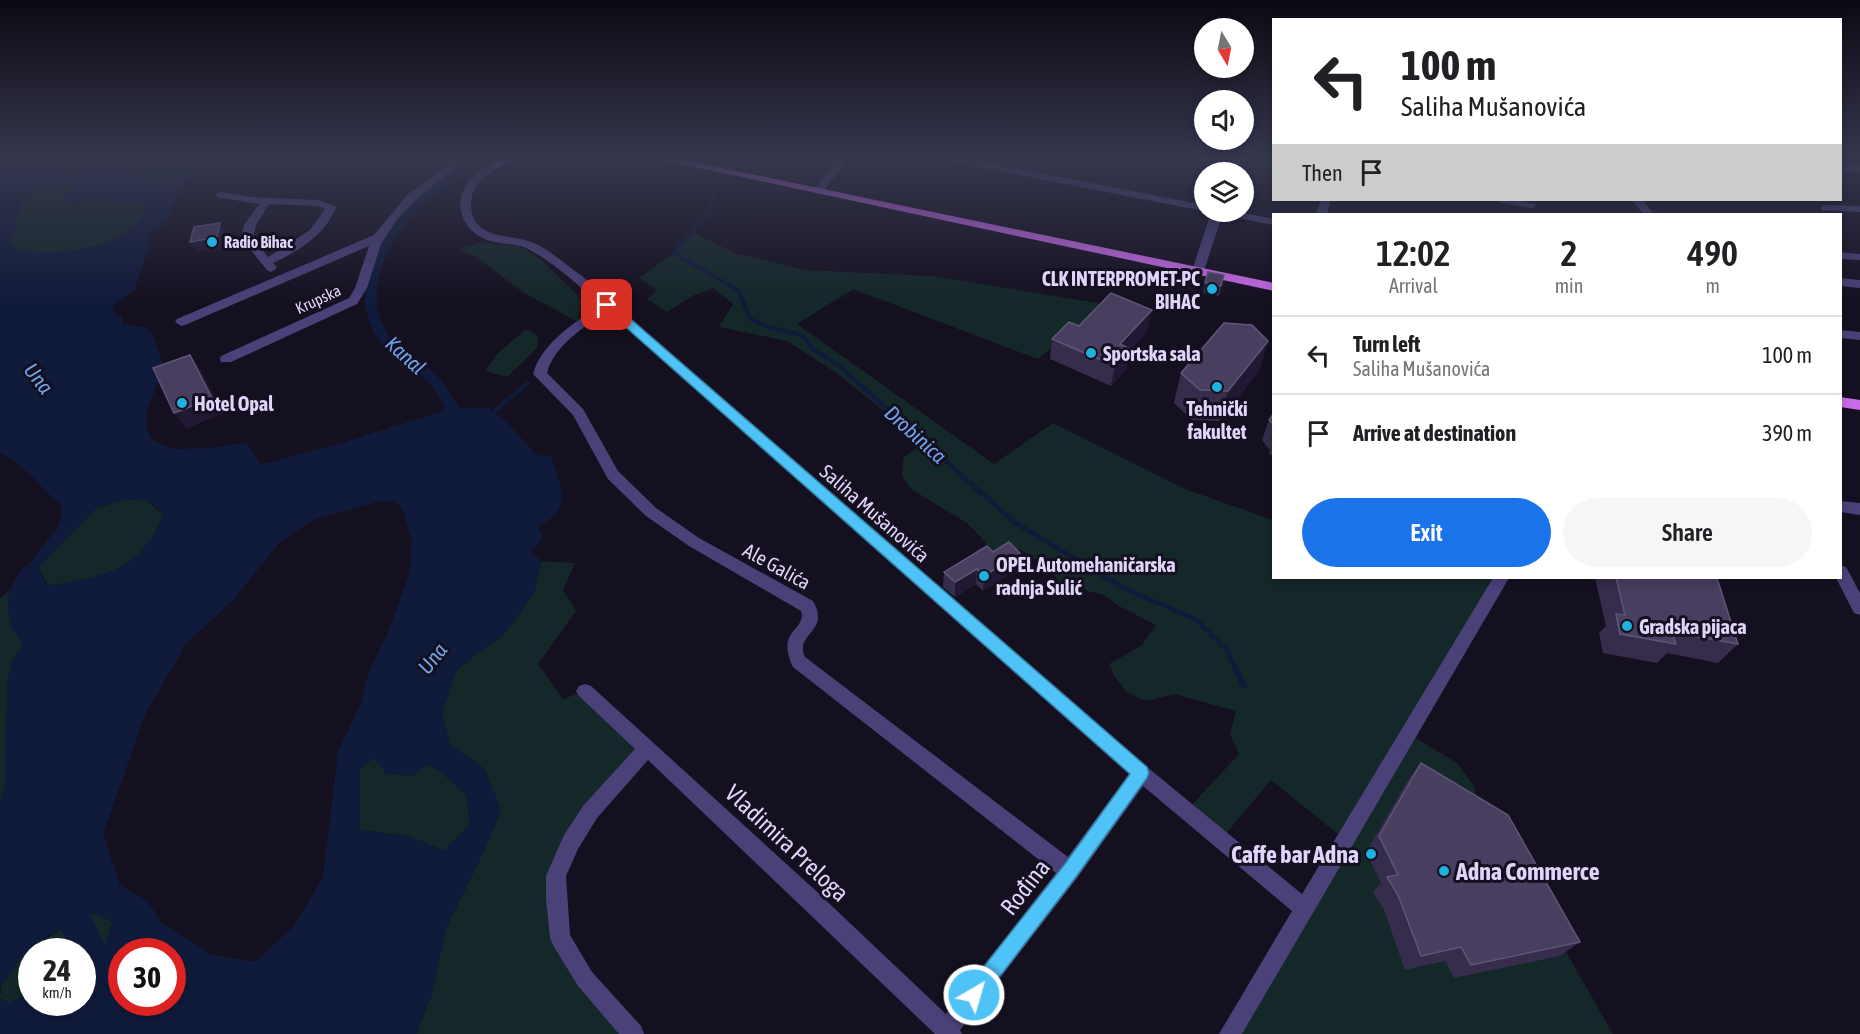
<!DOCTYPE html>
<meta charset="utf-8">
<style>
body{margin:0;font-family:"Asap Condensed",sans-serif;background:#f6f6f6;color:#202124;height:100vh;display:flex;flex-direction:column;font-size:22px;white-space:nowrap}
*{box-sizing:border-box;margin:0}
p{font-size:20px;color:#757577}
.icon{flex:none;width:33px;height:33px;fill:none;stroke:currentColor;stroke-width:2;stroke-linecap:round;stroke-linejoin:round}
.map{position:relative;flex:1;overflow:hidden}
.details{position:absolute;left:1272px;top:213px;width:570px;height:366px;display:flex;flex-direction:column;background:#fff;border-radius:0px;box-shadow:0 3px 9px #0003}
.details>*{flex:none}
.top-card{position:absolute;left:1272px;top:18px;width:570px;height:183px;border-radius:0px;box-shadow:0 3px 9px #0003;background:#fff;color:#202124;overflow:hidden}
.needle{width:39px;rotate:170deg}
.tools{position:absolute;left:1194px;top:18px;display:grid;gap:12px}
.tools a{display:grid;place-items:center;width:60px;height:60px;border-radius:50%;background:#fff;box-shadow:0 3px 9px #0003;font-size:30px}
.speed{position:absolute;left:18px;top:938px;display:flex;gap:12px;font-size:30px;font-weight:700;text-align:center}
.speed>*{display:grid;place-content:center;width:78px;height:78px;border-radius:50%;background:#fff;box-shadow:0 3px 9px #0003;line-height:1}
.speed small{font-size:15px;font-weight:400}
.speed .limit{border:9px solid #d22;background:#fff;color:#111}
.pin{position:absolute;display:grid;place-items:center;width:51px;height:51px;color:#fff;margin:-26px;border-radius:12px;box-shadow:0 3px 9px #0006}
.me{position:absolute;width:66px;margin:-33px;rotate:38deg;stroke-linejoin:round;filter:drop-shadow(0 0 4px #0008)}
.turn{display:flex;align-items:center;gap:21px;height:126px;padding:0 30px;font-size:27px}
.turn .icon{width:78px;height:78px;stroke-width:2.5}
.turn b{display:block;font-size:42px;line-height:51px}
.then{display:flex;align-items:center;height:57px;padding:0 30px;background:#0003;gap:12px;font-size:22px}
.eta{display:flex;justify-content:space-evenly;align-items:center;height:102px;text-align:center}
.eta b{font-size:36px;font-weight:600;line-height:42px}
.cta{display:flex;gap:12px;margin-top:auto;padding:12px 30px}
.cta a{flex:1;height:69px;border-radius:36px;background:#1a73e8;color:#fff;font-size:24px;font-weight:600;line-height:69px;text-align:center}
.cta a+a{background:#f6f6f6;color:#202124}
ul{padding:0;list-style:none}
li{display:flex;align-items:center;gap:18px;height:78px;padding:0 30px;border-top:2px solid #e0e0e0}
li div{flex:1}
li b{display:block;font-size:22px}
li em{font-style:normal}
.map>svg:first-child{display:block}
.green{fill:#142729}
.water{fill:#101a3a;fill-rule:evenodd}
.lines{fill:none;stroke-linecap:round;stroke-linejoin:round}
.stream-far2{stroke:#101a3a;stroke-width:4}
.stream-far1{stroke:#101a3a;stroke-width:4.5}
.stream{stroke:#101a3a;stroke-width:6}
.canal{fill:#101a3a;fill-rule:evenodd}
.river{fill:#101a3a;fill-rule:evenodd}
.minor{fill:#4a4179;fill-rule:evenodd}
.major{fill:#cb6aeb;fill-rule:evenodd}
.wall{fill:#362c4c}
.shaded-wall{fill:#211933}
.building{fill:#483e5f;stroke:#5f5677;stroke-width:1.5}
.route{fill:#4fc3f7;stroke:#337fa1;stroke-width:1.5}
.poi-dot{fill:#1eb2dd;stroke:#151020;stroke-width:2}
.labels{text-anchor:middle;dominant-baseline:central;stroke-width:6;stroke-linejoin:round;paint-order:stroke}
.far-poi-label{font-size:16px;font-weight:bold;fill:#ded5f9;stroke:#151020;text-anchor:start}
.far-street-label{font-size:16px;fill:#ded5f9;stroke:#151020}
.poi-label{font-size:20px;font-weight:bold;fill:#ded5f9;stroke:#151020;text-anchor:start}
.street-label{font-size:20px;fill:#ded5f9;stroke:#151020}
.water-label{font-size:21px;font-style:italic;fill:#71a3ec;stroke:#151020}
.near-street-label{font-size:24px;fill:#ded5f9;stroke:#151020}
.near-poi-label{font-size:24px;font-weight:bold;fill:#ded5f9;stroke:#151020;text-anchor:end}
</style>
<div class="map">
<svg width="1860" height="1034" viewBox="0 0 1860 1034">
<rect width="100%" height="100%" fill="#151020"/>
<path class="green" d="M 41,159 L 101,159 C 92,171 65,175 51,169 C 47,167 44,163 41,159 Z
M 127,159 L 207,159 C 175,181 162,202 128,167 Z
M 66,181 L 74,187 L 66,198 L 74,205 L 98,199 L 148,205 C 144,211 141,221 136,226 C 117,245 63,255 36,253 C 29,253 21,249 13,248 L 9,241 L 15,230 L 21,198 L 44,186 Z
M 694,233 L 735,253 L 805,270 L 932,276 L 1104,304 L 1038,359 L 853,289 L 797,324 L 994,464 L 1053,423 L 1185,489 L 1273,520 L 1274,578 L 1501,578 L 1409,734 L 1457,763 L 1474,786 L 1478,806 L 1496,829 L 1613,1034 L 1230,1034 L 1345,840 L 1271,780 L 1224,836 L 1189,808 L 1239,754 L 1230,734 L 1236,711 L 1174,694 L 1146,701 L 1127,692 L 1114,676 L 1109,664 L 1142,645 L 1156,625 L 1119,606 L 1104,595 L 1088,591 L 1072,581 L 1063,586 L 1048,567 L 1019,549 L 996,558 L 981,537 L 967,523 L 911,489 L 902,476 L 903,458 L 919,446 L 889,415 L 838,374 L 787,341 L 719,327 L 733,304 L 713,288 L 692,296 L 667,312 L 647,299 L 657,290 L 639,278 L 674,253 Z
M 480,243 L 519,246 L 540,259 L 578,295 L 581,303 L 578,322 L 524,293 L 475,256 L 458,249 Z
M 526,329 L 538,336 L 537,348 L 507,377 L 485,371 L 497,354 Z
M 124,500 L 146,500 L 164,515 C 138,574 105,576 48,586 L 39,567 L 96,508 Z
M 541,561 L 575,563 L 563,590 L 576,611 L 538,664 L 563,699 L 585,691 L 648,747 L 590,812 L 556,876 L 560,938 L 633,1034 L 416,1034 L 432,994 L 446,928 L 482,855 L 501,810 L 484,769 L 450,744 L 442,714 L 457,669 L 505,633 L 534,593 Z
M 9,591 C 8,616 9,625 24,645 L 12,662 L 7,685 L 6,782 L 0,802 L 0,835 L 0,598 Z
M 374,757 L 412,776 L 426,765 L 439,770 L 466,795 L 470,825 L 444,851 L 408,836 L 360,830 L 360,769 Z
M 92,913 L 113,922 L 105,945 L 83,961 L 82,951 L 32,951 L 31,992 L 9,1003 L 0,998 C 0,958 60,929 92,913 Z"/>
<path class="water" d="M 0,159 L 41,159 C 54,173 72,174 90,167 C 95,165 99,160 102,159 C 109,157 120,159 127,159 L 128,167 C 165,205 171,177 205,161 C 210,158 218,159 224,159 C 210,165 190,176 181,189 C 167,209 177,220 150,233 L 151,237 L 147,242 L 148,250 L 134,291 L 113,305 L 115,314 L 122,317 L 123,324 L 147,328 L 153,336 L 164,366 L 146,413 L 146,427 L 152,440 L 173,449 L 207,448 L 246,443 L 261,464 C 284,461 305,450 329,447 L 452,408 L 489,408 L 510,425 L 536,455 L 551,456 C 560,484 575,508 540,525 L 539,529 L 543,539 L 530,551 L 541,561 L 534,593 L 505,633 L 457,669 L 442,714 L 450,744 L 485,769 L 501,810 L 482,855 L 446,928 L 432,994 L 416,1034 L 0,1034 L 0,998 L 9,1003 L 31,992 L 32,1002 L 82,1002 L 83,961 L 105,945 L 113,922 L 92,913 L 52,933 L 20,958 L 0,988 L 0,802 L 6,782 L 7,685 L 12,662 L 24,645 L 11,628 L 8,610 L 9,591 L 20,572 L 30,563 L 59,525 L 63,507 C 41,489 26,465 0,453 ZM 66,181 L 74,187 L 66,198 L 65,204 L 98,199 L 147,205 C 144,212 141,221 136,226 C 117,246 63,255 37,253 C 29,253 21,250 13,248 L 9,241 L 15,230 L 22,198 L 44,186 ZM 124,500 C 142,500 152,500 164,515 C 139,573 104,576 47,586 L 39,567 L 96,508 ZM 394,501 L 402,508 L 412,540 L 409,575 L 388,632 L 369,671 L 361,703 L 338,751 L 323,877 L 294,926 L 255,962 L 210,954 L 162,923 L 148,902 L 120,885 L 103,834 L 145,715 L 186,644 L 232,601 L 280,542 L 313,520 L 377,502 ZM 374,757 L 386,774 L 412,776 L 426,765 L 439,770 L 466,795 L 470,825 L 444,851 L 408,836 L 360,830 L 360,769 ZM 122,951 L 172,951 L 172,1002 L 122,1002 Z"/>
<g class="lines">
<path class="stream-far2" d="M 722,159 L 723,175 L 705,216 L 674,253 L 739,291 L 750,319 L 769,327 L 802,335 L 813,349 L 837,364 L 859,384"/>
<path class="stream-far1" d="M 857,382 L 1014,522 L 1123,588 L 1195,619 L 1226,649 L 1236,669
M 491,414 L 528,383"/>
<path class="stream" d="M 1235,668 L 1244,686"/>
<path class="canal" d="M 477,159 L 488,160 C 475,173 453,181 438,192 C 398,222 355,286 389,336 C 401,352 421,360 435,374 C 445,383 452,397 459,408 L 444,425 L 439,427 L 432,422 L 445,407 C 439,398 434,388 427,381 C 411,365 391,357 378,339 C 343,287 385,224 426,191 C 442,178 460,169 477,159 Z"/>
<path class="river" d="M 62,873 L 74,878 L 122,984 L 122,1002 L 130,1002 L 143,1034 L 106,1034 L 82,978 L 82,951 L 71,951 L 45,890 L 50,878 Z"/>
<path class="minor" d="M 457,159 L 469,159 L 423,193 L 398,218 L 381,244 L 367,288 L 357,304 L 231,362 L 221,362 L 220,359 L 221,356 L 349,298 L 355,288 L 369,246 L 185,325 L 181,326 L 175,322 L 177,319 L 374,235 L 408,194 Z
M 497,159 L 508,159 C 499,170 484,174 476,186 C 471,194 470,204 472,213 C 480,242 515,233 536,244 C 553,252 567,266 582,276 L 1147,767 L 1302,894 L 1493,578 L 1509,578 L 1242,1034 L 1219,1034 L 1292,911 L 1143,786 L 1077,878 L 960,1030 L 962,1034 L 935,1034 L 648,760 L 597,818 L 578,849 L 566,876 L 570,935 L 592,972 L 641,1026 L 644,1034 L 619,1034 L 578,986 L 553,945 L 550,938 L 546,899 L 546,876 L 564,835 L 583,806 L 635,749 L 579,696 L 576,691 L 579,686 L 585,684 L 591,686 L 815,890 L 946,1014 L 1056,873 L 793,667 C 775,629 807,631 801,611 L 689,546 L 646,516 L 608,479 L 573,415 L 533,374 C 542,342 575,323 600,305 C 578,285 556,264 530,250 C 518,243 504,245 490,241 C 464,233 451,206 468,182 C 475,172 486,167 497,159 ZM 607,311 L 1129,774 L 1068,857 L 805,657 C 794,633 831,632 813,601 L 699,538 L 656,508 L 618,471 L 583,409 L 547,373 C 554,345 585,327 607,311 Z
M 837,159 L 848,159 L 822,193 L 814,193 L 813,191 Z
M 947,159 L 969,159 L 1204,205 L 1204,211 L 952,162 Z
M 1231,159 L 1241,159 L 1236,172 L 1226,172 Z
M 1840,165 L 1860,165 L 1860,171 L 1840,171 Z
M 220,192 L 251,197 L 319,200 L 336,207 C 326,234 299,251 273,263 L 277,268 L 271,272 L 267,270 L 241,238 L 244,225 L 259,204 L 216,197 L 215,195 ZM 269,204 L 318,206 L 325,209 L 310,230 L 268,257 L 253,238 L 256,225 Z
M 1321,200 L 1331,200 L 1327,214 L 1316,214 Z
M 1497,200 L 1519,200 L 1537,205 L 1532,208 L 1502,203 Z
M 1632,200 L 1642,200 L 1654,214 L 1643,214 Z
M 1825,205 L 1860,206 L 1860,212 L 1821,210 L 1821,206 Z
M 1211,212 L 1238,212 L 1274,219 L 1274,225 L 1222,215 L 1204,271 L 1202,274 L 1194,274 L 1192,271 Z
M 1840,252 L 1860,254 L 1860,260 L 1840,259 Z
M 1840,278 L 1860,280 L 1860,288 L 1840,286 Z
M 1840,330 L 1860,332 L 1860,340 L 1840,338 Z
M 1840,501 L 1860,503 L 1860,515 L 1840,512 Z
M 1840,565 L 1846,567 L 1860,593 L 1860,615 L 1854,613 L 1836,578 L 1840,578 Z"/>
<path class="major" d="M 500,159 L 514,159 L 499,168 L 491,168 L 491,164 Z
M 658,159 L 679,159 L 1274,283 L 1274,291 Z
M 1840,397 L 1860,400 L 1860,410 L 1840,407 Z"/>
</g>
<path class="wall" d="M 1208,272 L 1224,275 L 1219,296 L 1203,293 Z
M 1079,326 L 1148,330 L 1130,350 L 1126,369 L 1111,386 L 1050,359 L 1052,339 Z
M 1268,341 L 1259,371 L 1219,421 L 1192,420 L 1174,403 L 1181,373 Z
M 1274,413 L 1274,456 L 1269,454 L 1270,450 L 1262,440 L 1269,420 Z
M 993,552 L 1020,553 L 1019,568 L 983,591 L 976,584 L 955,597 L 943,587 L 944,572 Z
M 1595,578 L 1717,578 L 1738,644 L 1718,663 L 1667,653 L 1657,663 L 1603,653 L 1599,633 L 1606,626 Z
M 1421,763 L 1580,942 L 1560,956 L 1454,978 L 1445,961 L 1405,970 L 1384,910 L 1373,892 L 1381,883 L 1366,852 L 1408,780 Z"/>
<path class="shaded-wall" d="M 220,223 L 226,233 L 223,247 L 197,252 L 190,242 Z
M 1152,310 L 1148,330 L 1130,350 L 1126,369 L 1111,386 L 1115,366 L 1120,344 Z
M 1268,341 L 1259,371 L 1219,421 L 1228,391 Z
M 190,355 L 201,370 L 223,413 L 186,429 L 174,413 Z
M 1020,553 L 1019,568 L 983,591 L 984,576 Z
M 977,569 L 976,584 L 955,597 L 955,582 Z"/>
<path class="building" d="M 220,223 L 217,237 L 190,242 L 194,227 Z
M 1208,272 L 1224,275 L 1221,286 L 1205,283 Z
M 1111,293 L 1152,310 L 1120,344 L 1130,349 L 1115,366 L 1052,339 L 1069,322 L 1079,326 Z
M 1224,323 L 1252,325 L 1268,341 L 1228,391 L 1200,390 L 1181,373 Z
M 190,355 L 212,398 L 174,413 L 153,368 Z
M 1274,413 L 1274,425 L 1269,420 Z
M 1009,542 L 1020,553 L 984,576 L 977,569 L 955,582 L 944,572 L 987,546 L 993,552 Z
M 1616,578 L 1717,578 L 1738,644 L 1672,632 L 1676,644 L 1620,634 L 1616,614 L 1625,615 Z
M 1421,763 L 1508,815 L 1580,942 L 1471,965 L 1461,947 L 1421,956 L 1398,895 L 1387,877 L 1398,875 L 1379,836 Z"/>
<linearGradient id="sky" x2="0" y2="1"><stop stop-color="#0c0912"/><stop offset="0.52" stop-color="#35374e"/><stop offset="1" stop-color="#35374e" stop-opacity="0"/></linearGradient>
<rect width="1860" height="304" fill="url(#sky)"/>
<path class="route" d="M 607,301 L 611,302 L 1147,767 L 1149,773 L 1147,778 L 1076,877 L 981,1001 L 974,1004 L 967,1001 L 964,995 L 967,988 L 1064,865 L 1130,774 L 603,307 L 601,305 Z"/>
<g class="poi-dot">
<circle cx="212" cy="242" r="6"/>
<circle cx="1212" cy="289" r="6"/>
<circle cx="1091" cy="353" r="6"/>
<circle cx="1217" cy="387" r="6"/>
<circle cx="182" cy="403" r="6"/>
<circle cx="984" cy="576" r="6"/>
<circle cx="1627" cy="626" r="6"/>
<circle cx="1371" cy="854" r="6"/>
<circle cx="1444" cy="871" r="6"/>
</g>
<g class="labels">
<g class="far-poi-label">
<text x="224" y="242">Radio Bihac</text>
</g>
<g class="far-street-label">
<text transform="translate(318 299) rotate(-25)">Krupska</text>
</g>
<g class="poi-label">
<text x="1200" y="278" text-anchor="end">CLK INTERPROMET-PC<tspan x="1200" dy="23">BIHAC</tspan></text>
<text x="1103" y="353">Sportska sala</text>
<text x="194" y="403">Hotel Opal</text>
<text x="1217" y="408" text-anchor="middle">Tehnički<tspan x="1217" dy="23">fakultet</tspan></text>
<text x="996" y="564">OPEL Automehaničarska<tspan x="996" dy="23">radnja Sulić</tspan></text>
<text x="1639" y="626">Gradska pijaca</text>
</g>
<g class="street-label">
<text transform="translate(875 513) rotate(41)">Saliha Mušanovića</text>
<text transform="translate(777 566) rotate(29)">Ale Galića</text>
</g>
<g class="water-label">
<text transform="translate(406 355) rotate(42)">Kanal</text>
<text transform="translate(39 378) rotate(52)">Una</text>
<text transform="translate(916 434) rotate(42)">Drobinica</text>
<text transform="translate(432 658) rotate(-52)">Una</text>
</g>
<g class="near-street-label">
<text transform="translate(787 843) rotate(43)">Vladimira Preloga</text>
<text transform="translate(1025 887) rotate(-52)">Rođina</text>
</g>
<g class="near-poi-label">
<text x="1359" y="854">Caffe bar Adna</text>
<text x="1456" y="871" text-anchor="start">Adna Commerce</text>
</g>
</g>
</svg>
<div class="tools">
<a><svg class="needle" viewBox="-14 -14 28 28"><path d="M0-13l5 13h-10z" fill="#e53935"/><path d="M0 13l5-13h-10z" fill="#757577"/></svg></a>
<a><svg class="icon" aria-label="sound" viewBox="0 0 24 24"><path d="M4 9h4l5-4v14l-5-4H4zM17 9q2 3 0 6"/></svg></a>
<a><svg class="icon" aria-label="layers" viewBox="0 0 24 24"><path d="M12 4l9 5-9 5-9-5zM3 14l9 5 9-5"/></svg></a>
</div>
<div class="speed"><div>24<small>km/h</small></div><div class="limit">30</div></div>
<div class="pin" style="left:607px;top:305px;background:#d93025"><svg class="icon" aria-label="arrive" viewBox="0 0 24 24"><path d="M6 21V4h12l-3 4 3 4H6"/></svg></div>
<svg class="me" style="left:974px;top:995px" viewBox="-20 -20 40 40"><circle r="17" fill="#4fc3f7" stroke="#fff" stroke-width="3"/><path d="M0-11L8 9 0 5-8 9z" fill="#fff"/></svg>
<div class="top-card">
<div class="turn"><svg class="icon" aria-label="left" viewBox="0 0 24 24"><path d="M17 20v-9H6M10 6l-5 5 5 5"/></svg><div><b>100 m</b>Saliha Mušanovića</div></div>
<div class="then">Then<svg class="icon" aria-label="arrive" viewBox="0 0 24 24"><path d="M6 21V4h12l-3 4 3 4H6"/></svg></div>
</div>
<section class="details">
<div class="eta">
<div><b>12:02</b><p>Arrival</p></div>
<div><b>2</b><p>min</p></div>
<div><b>490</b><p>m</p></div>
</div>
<ul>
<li><svg class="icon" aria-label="left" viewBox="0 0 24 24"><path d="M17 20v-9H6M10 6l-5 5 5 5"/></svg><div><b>Turn left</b><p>Saliha Mušanovića</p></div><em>100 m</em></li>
<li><svg class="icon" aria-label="arrive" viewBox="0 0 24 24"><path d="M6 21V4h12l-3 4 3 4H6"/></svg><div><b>Arrive at destination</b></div><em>390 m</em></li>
</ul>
<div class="cta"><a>Exit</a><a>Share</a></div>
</section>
</div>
